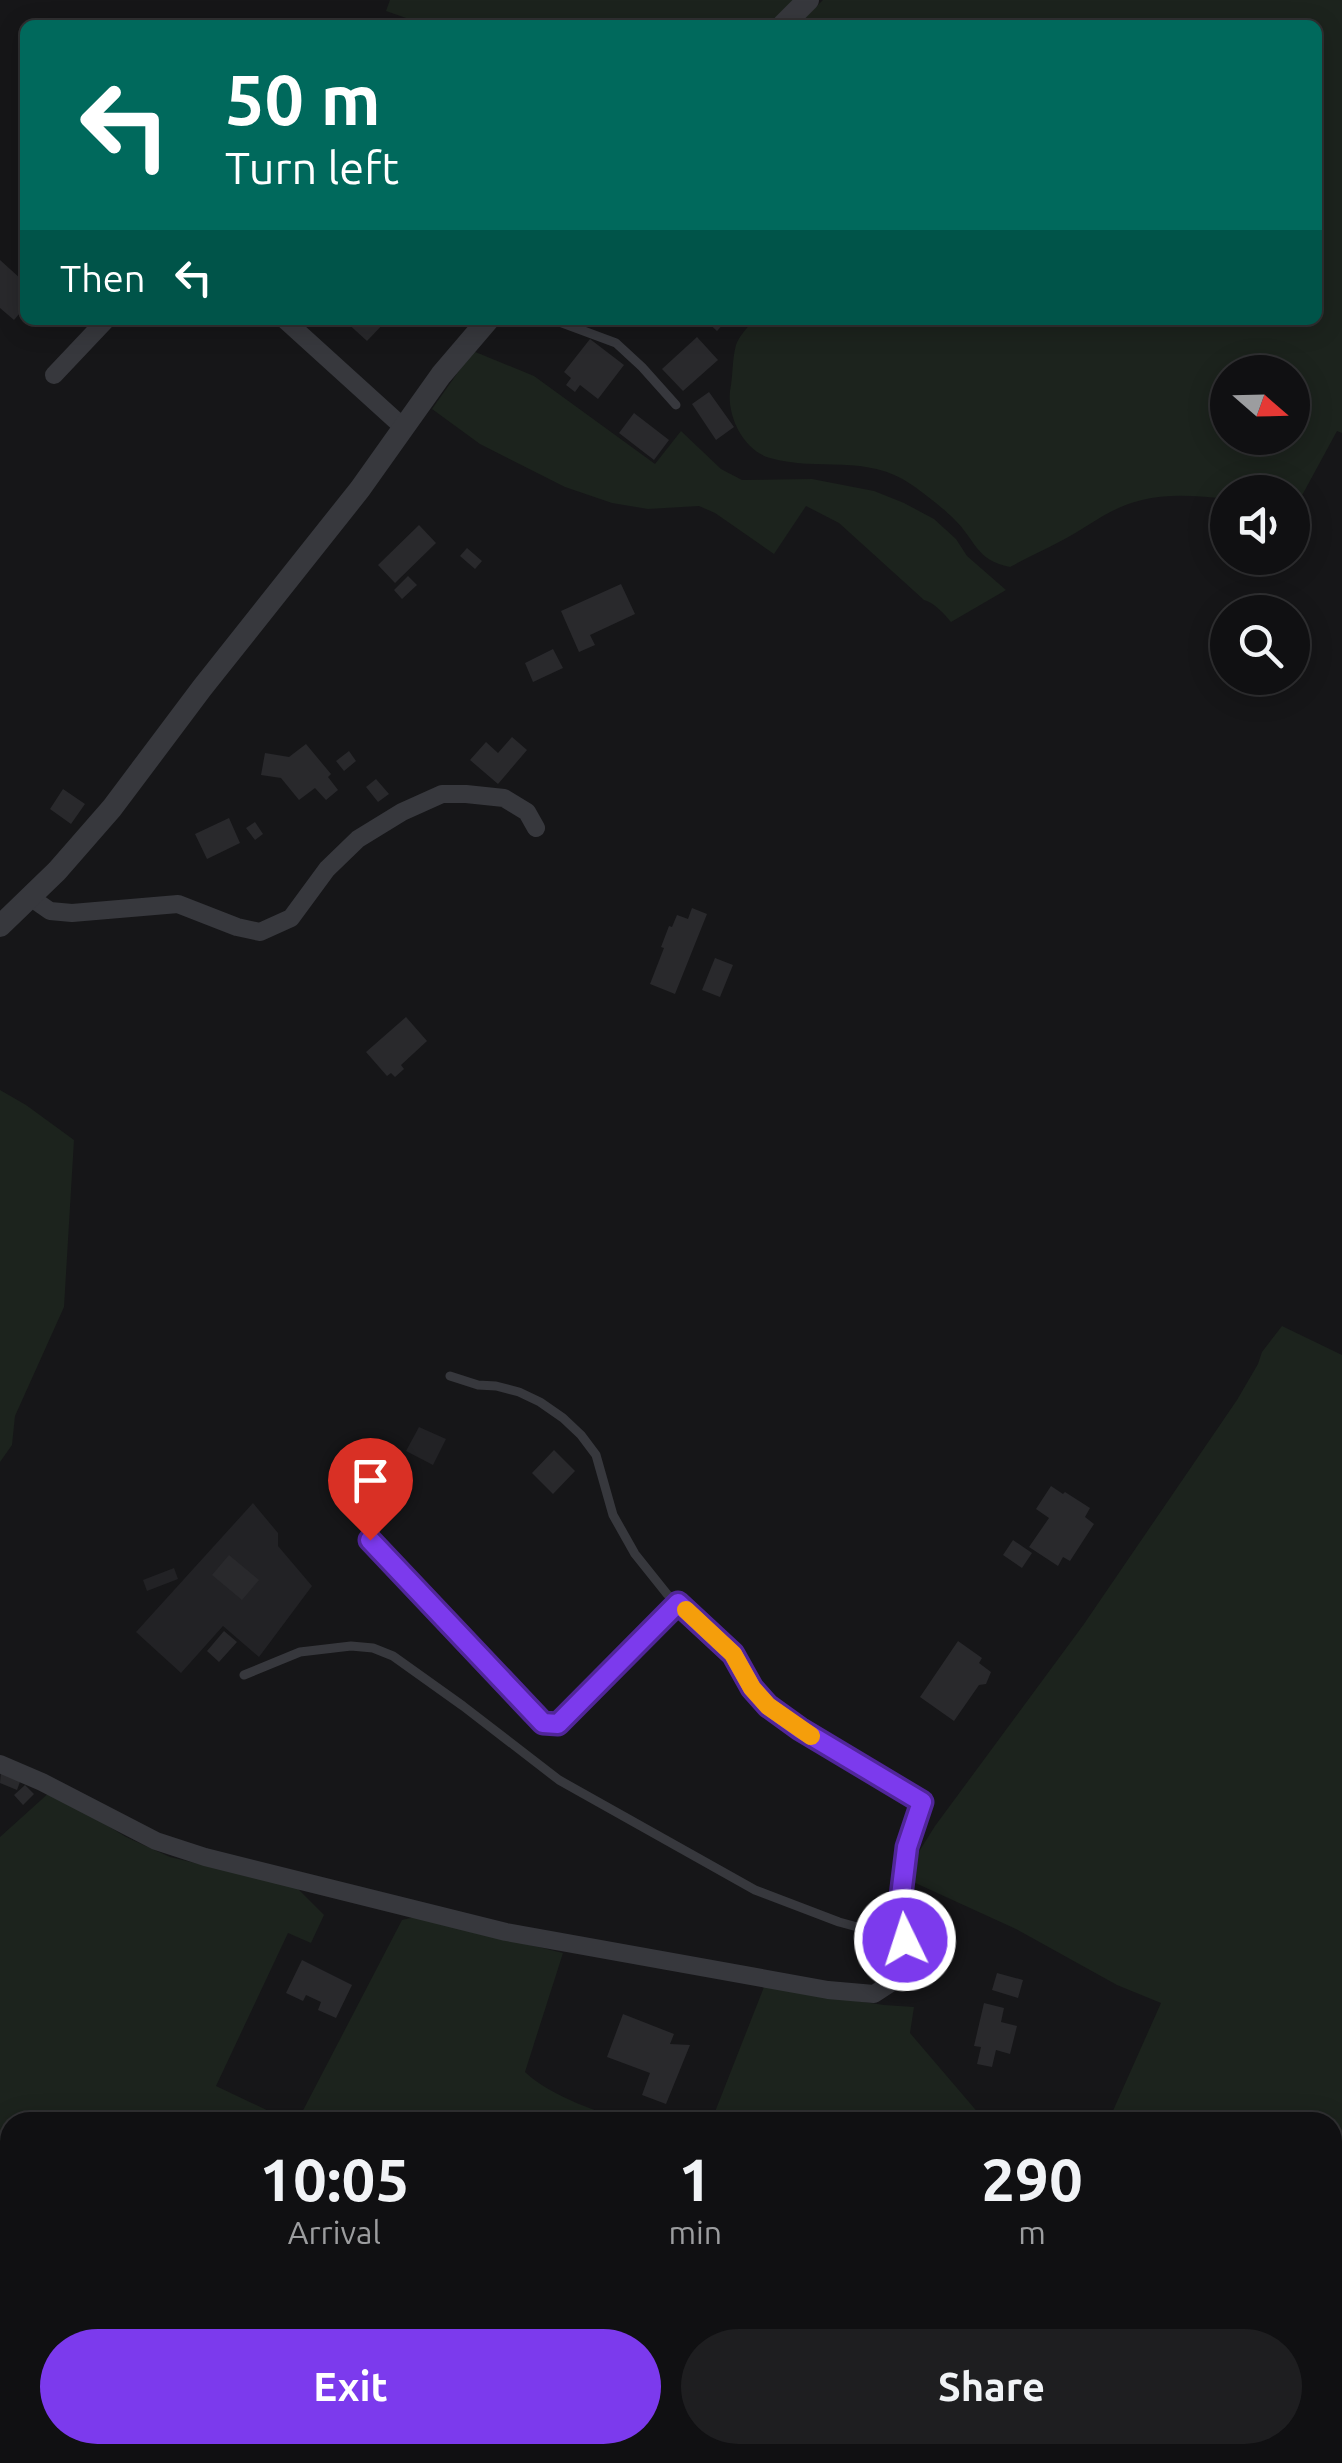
<!DOCTYPE html>
<style>
body{margin:0;font-family:Ubuntu,sans-serif;background:#1e1e20;color:#f1f3f6;height:100vh;display:flex;flex-direction:column;font-size:38px;white-space:nowrap}
*{box-sizing:border-box;margin:0}
p{font-size:32px;color:#9c9d9f}
.icon{flex:none;width:55px;height:55px;fill:none;stroke:currentColor;stroke-width:2;stroke-linecap:round;stroke-linejoin:round}
.map{position:relative;flex:1;overflow:hidden}
.sheet{position:absolute;left:0px;top:2112px;width:1342px;height:352px;display:flex;flex-direction:column;background:#101012;border-radius:30px 30px 0 0;box-shadow:0 5px 25px #0003,0 0 0 2px #303032}
.sheet>*{flex:none}
.guide{position:absolute;left:20px;top:20px;width:1302px;height:305px;border-radius:15px;box-shadow:0 5px 25px #0003,0 0 0 2px #303032;background:#00695c;color:#fff;overflow:hidden}
.needle{width:65px;rotate:110deg}
.buttons{position:absolute;left:1210px;top:355px;display:grid;gap:20px}
.buttons a{display:grid;place-items:center;width:100px;height:100px;border-radius:50%;background:#101012;box-shadow:0 5px 25px #0003,0 0 0 2px #303032;font-size:50px}
.pin{position:absolute;display:grid;place-items:center;width:85px;height:85px;color:#fff;margin:-102px -42px;border-radius:50% 50% 50% 0;rotate:-45deg;box-shadow:0 0 10px #0007}
.pin .icon{rotate:45deg}
.me{position:absolute;width:110px;margin:-55px;rotate:356deg;stroke-linejoin:round;filter:drop-shadow(0 0 8px #0008)}
.turn{display:flex;align-items:center;gap:35px;height:210px;padding:0 40px;font-size:45px}
.turn .icon{width:130px;height:130px;stroke-width:2.5}
.turn b{display:block;font-size:70px;line-height:85px}
.then{display:flex;align-items:center;height:95px;padding:0 40px;background:#0003;gap:20px;font-size:38px}
.eta{display:flex;justify-content:space-evenly;align-items:center;height:170px;text-align:center}
.eta b{font-size:60px;font-weight:700;line-height:70px}
.button{display:flex;gap:20px;margin-top:auto;padding:20px 40px}
.button a{flex:1;height:115px;border-radius:60px;background:#7c3aed;color:#fff;font-size:40px;font-weight:700;line-height:115px;text-align:center}
.button a+a{background:#1e1e20;color:#f1f3f6}
.map>svg:first-child{display:block}
.built{fill:#222225}
.green{fill:#1c231d;fill-rule:evenodd}
.building{fill:#29292c}
.lines{fill:none;stroke-linecap:round;stroke-linejoin:round}
.service{stroke:#37383d;stroke-width:9}
.minor{stroke:#37383d;stroke-width:18}
.tertiary{stroke:#37383d;stroke-width:22}
.route-casing{stroke:#51269a;stroke-width:25}
.route{stroke:#7c3aed;stroke-width:18}
.slow{stroke:#f59e0b;stroke-width:18}
</style>
<div class="map">
<svg width="1342" height="2463" viewBox="0 0 1342 2463">
<rect width="100%" height="100%" fill="#161618"/>
<path class="built" d="M 419,1427 L 446,1439 L 433,1465 L 406,1451 Z
M 253,1503 L 278,1533 L 278,1546 L 312,1586 L 259,1657 L 223,1626 L 181,1673 L 136,1632 Z
M 174,1568 L 178,1579 L 147,1591 L 143,1580 Z"/>
<path class="green" d="M 390,0 L 794,0 L 769,25 L 426,25 L 386,11 Z
M 823,0 L 1342,0 L 1342,433 L 1337,431 L 1299,501 L 1293,505 L 1292,492 L 1228,492 L 1227,499 C 1200,496 1169,493 1142,500 C 1110,507 1087,528 1059,542 C 1042,551 1026,558 1010,567 C 975,560 976,540 954,519 C 943,508 925,494 912,485 C 867,453 818,472 770,458 C 744,451 727,417 730,391 C 733,377 732,359 736,345 C 739,336 748,327 754,320 L 1318,320 L 1318,25 L 798,25 ZM 1228,372 L 1292,372 L 1292,438 L 1228,438 Z
M 473,351 L 534,376 L 655,464 L 681,431 L 721,469 L 742,480 L 812,479 L 874,491 L 904,503 L 934,519 L 956,539 L 967,556 L 1006,590 L 951,622 C 944,614 935,603 924,600 L 839,523 L 806,506 L 774,554 L 715,513 L 699,506 L 648,509 L 612,503 L 565,487 L 480,444 L 432,409 Z
M 0,1090 L 26,1105 L 74,1140 L 64,1307 L 15,1416 L 12,1445 L 0,1462 Z
M 1282,1326 L 1342,1355 L 1342,2305 L 1333,2299 L 1332,2122 L 1108,2122 L 1161,2003 L 1117,1985 L 1016,1929 L 911,1881 L 915,1858 L 935,1826 L 1084,1624 L 1237,1400 L 1258,1364 L 1262,1352 Z
M 51,1791 L 126,1837 L 170,1857 L 296,1887 L 324,1915 L 311,1943 L 288,1933 L 216,2086 L 292,2122 L 10,2122 L 10,2455 L 814,2455 L 806,2463 L 0,2463 L 0,1837 Z
M 415,1917 L 563,1953 L 525,2072 C 550,2096 603,2115 637,2122 L 297,2122 L 402,1920 Z
M 764,1987 L 884,2005 L 914,2007 L 910,2033 L 986,2122 L 711,2122 Z
M 1342,2312 L 1342,2463 L 1203,2463 L 1209,2455 L 1332,2455 L 1333,2322 Z"/>
<path class="building" d="M 0,260 L 21,279 L 25,274 L 25,307 L 14,320 L 0,308 Z
M 344,320 L 387,320 L 367,341 Z
M 705,320 L 727,320 L 717,331 Z
M 697,337 L 718,360 L 683,391 L 662,369 Z
M 590,339 L 624,365 L 598,399 L 580,385 L 575,392 L 566,385 L 571,378 L 564,372 Z
M 709,392 L 734,427 L 716,440 L 692,404 Z
M 634,413 L 669,440 L 654,460 L 619,433 Z
M 419,525 L 436,543 L 395,583 L 378,565 Z
M 467,548 L 482,561 L 475,569 L 460,556 Z
M 408,576 L 417,585 L 402,599 L 394,590 Z
M 621,584 L 635,614 L 590,635 L 595,645 L 579,652 L 561,611 Z
M 553,649 L 563,668 L 533,682 L 525,663 Z
M 512,737 L 527,750 L 498,784 L 470,760 L 486,742 L 498,753 Z
M 306,744 L 331,774 L 328,777 L 338,790 L 326,800 L 315,788 L 299,800 L 281,778 L 261,775 L 265,753 L 289,757 Z
M 349,751 L 356,761 L 344,771 L 336,761 Z
M 376,779 L 389,794 L 378,802 L 366,787 Z
M 63,789 L 85,804 L 71,824 L 50,809 Z
M 229,818 L 240,843 L 207,859 L 195,834 Z
M 255,822 L 263,834 L 255,840 L 246,828 Z
M 692,908 L 707,914 L 675,994 L 650,984 L 664,948 L 661,947 L 669,926 L 672,927 L 677,915 L 688,919 Z
M 715,958 L 733,965 L 720,997 L 702,990 Z
M 406,1017 L 427,1041 L 401,1065 L 404,1069 L 395,1077 L 391,1073 L 387,1076 L 366,1052 Z
M 554,1450 L 575,1471 L 553,1494 L 532,1473 Z
M 1051,1486 L 1063,1494 L 1065,1492 L 1090,1508 L 1085,1517 L 1094,1524 L 1070,1561 L 1063,1557 L 1058,1566 L 1029,1547 L 1049,1518 L 1036,1509 Z
M 1013,1540 L 1032,1553 L 1022,1568 L 1003,1555 Z
M 229,1555 L 259,1580 L 242,1600 L 212,1575 Z
M 224,1631 L 237,1642 L 219,1662 L 207,1651 Z
M 958,1641 L 982,1658 L 979,1663 L 991,1672 L 986,1684 L 979,1685 L 954,1721 L 920,1697 Z
M 1,1771 L 21,1779 L 17,1790 L 0,1783 Z
M 25,1785 L 34,1794 L 23,1805 L 14,1795 Z
M 302,1960 L 352,1985 L 336,2018 L 318,2010 L 321,2002 L 306,1995 L 303,2001 L 286,1993 Z
M 997,1973 L 1023,1980 L 1018,1998 L 992,1990 Z
M 984,2003 L 1004,2008 L 1001,2022 L 1017,2026 L 1010,2054 L 996,2050 L 992,2067 L 977,2064 L 981,2047 L 974,2046 Z
M 623,2014 L 674,2034 L 670,2044 L 690,2045 L 666,2104 L 642,2095 L 650,2073 L 607,2057 Z
M 858,2455 L 897,2455 L 890,2463 L 867,2463 Z"/>
<g class="lines">
<path class="service" d="M 554,320 L 616,343 L 642,367 L 676,405
M 450,1376 L 478,1385 L 496,1386 L 519,1392 L 540,1402 L 563,1418 L 581,1435 L 596,1455 L 613,1515 L 635,1554 L 667,1594 L 733,1654 L 752,1689 L 768,1706 L 800,1729 L 922,1803
M 395,1487 L 371,1541 L 543,1723 L 558,1723 L 678,1603
M 244,1675 L 300,1652 L 351,1646 L 373,1648 L 393,1656 L 463,1706 L 559,1780 L 755,1890 L 839,1922 L 905,1940
M 905,2463 L 911,2456"/>
<path class="minor" d="M 285,320 L 404,428
M 54,375 L 106,320
M 30,897 L 50,911 L 72,913 L 178,904 L 237,927 L 260,932 L 291,918 L 327,869 L 358,839 L 402,812 L 442,794 L 466,794 L 504,798 L 527,812 L 536,828
M 0,1764 L 42,1782 L 156,1841 L 205,1857 L 506,1932 L 828,1990 L 874,1994 L 897,1979 L 906,1956 L 901,1895 L 907,1847 L 922,1803
M 1054,2463 L 1059,2455"/>
<path class="tertiary" d="M 783,25 L 808,0
M 0,926 L 57,871 L 112,808 L 202,688 L 360,489 L 441,375 L 488,320"/>
</g>
<g class="lines">
<defs>
<path id="route" d="M 370,1540 L 543,1723 L 558,1724 L 678,1603 L 733,1654 L 752,1688 L 768,1706 L 800,1729 L 922,1802 L 907,1847 L 901,1896 L 905,1940"/>
</defs>
<use href="#route" class="route-casing"/>
<use href="#route" class="route"/>
<path class="slow" d="M 686,1610 L 733,1654 L 752,1688 L 768,1706 L 811,1736"/>
</g>
</svg>
<div class="buttons">
<a><svg class="needle" viewBox="-14 -14 28 28"><path d="M0-13l5 13h-10z" fill="#e53935"/><path d="M0 13l5-13h-10z" fill="#9c9d9f"/></svg></a>
<a><svg class="icon" aria-label="sound" viewBox="0 0 24 24"><path d="M4 9h4l5-4v14l-5-4H4zM17 9q2 3 0 6"/></svg></a>
<a><svg class="icon" aria-label="search" viewBox="0 0 24 24"><circle cx="10" cy="10" r="6"/><path d="M15 15l6 6"/></svg></a>
</div>
<div class="pin" style="left:370px;top:1540px;background:#d93025"><svg class="icon" aria-label="arrive" viewBox="0 0 24 24"><path d="M6 21V4h12l-3 4 3 4H6"/></svg></div>
<svg class="me" style="left:905px;top:1940px" viewBox="-20 -20 40 40"><circle r="17" fill="#7c3aed" stroke="#fff" stroke-width="3"/><path d="M0-11L8 9 0 5-8 9z" fill="#fff"/></svg>
<div class="guide">
<div class="turn"><svg class="icon" aria-label="left" viewBox="0 0 24 24"><path d="M17 20v-9H6M10 6l-5 5 5 5"/></svg><div><b>50 m</b>Turn left</div></div>
<div class="then">Then<svg class="icon" aria-label="left" viewBox="0 0 24 24"><path d="M17 20v-9H6M10 6l-5 5 5 5"/></svg></div>
</div>
<section class="sheet">
<div class="eta">
<div><b>10:05</b><p>Arrival</p></div>
<div><b>1</b><p>min</p></div>
<div><b>290</b><p>m</p></div>
</div>
<div class="button"><a>Exit</a><a>Share</a></div>
</section>
</div>
